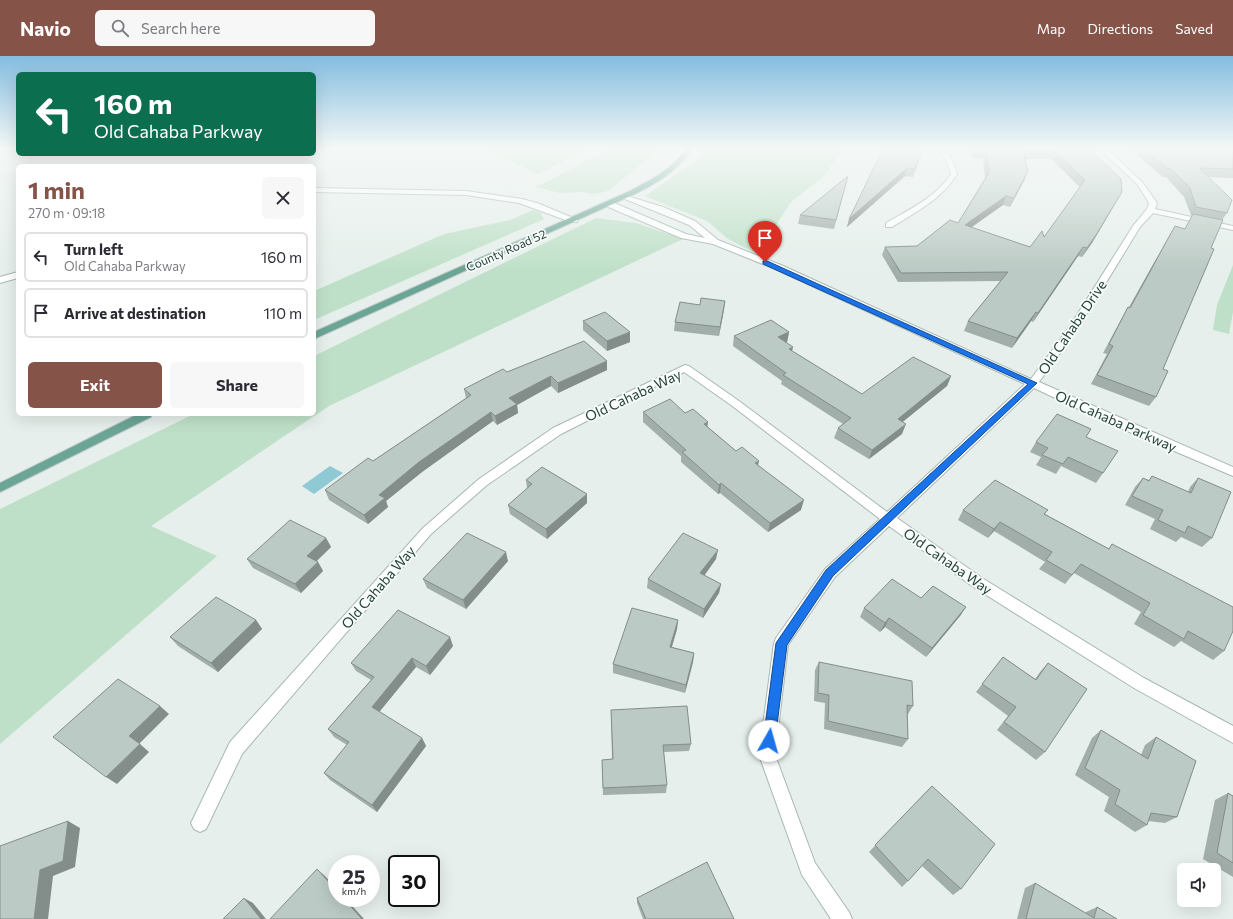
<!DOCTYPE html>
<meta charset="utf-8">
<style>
body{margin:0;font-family:Commissioner,sans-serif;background:#f7f7f7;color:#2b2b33;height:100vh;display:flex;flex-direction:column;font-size:15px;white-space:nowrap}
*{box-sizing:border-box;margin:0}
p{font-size:13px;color:#7c7c81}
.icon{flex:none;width:22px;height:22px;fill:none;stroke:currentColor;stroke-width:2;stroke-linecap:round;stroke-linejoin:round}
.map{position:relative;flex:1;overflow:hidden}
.side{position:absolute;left:16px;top:108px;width:300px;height:252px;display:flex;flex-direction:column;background:#fff;border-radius:6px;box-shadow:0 4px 16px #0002}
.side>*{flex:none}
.banner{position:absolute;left:16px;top:16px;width:300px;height:84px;border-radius:6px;box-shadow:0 4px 16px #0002;background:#0b6e4f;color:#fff;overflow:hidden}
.controls{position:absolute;left:1177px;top:807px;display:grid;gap:8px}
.controls a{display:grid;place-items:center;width:44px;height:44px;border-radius:6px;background:#fff;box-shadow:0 4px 16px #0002;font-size:20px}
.speed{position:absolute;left:328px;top:799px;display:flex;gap:8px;font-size:20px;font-weight:700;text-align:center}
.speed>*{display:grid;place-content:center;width:52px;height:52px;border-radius:50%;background:#fff;box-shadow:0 4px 16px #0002;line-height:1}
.speed small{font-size:10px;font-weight:400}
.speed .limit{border:2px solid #111;border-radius:6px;background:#fff;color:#111}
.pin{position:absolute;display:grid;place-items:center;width:34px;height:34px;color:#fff;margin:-41px -17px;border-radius:50% 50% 50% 0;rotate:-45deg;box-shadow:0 0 4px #0007}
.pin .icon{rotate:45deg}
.me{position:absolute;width:44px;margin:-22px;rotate:7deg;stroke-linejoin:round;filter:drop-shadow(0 0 3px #0008)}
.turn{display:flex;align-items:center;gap:14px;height:84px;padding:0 12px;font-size:18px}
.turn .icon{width:52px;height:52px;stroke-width:2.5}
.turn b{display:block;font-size:28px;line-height:34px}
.round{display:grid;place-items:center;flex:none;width:42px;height:42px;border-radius:6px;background:#f7f7f7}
.head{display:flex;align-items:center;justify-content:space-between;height:68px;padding:0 12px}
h1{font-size:24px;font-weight:700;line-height:30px;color:#855347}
.button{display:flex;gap:8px;margin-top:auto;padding:8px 12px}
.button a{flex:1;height:46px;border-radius:6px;background:#855347;color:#fff;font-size:16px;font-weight:700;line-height:46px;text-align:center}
.button a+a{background:#f7f7f7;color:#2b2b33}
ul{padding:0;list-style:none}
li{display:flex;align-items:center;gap:12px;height:50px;margin:0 8px 6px;padding:0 4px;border:2px solid #e1e1e2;border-radius:6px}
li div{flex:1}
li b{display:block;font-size:15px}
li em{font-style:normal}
header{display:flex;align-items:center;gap:24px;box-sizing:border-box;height:56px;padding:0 20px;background:#855347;color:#fff}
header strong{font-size:19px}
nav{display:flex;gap:22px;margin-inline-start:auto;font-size:14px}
.search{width:280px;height:36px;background:#f7f7f7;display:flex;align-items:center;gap:10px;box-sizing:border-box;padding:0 14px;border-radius:6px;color:#7c7c81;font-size:15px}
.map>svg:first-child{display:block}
.green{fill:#bfe0c8}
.water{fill:#8ec9d4}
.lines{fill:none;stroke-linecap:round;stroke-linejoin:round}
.minor-casing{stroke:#a8b8b2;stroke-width:2}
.major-casing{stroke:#c2cac8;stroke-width:2}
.minor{fill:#fff;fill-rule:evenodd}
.major{fill:#6aa596;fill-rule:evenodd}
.wall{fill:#a1aea9;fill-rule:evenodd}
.shaded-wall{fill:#838d89}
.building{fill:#bbcac4;stroke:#838d89;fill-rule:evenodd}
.route{fill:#1a73e8;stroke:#114b97}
.labels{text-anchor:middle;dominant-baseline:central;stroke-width:3.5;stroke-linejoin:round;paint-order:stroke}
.far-street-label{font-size:12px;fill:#24423a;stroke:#f7fbf9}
.street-label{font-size:14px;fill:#24423a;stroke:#f7fbf9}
</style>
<header>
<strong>Navio</strong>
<div class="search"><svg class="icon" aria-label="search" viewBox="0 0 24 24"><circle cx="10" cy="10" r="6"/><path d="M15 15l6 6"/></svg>Search here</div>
<nav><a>Map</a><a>Directions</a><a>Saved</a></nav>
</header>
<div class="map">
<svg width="1233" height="863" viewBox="0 0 1233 863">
<rect width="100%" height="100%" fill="#e6efeb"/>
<path class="green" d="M 484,93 L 588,93 L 538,118 Z
M 610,93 L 660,93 L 608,135 L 595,138 L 581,136 L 560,137 L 536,131 Z
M 702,93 L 838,93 L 840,98 L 822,122 L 791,146 L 757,198 L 728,183 L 707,165 L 645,140 L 700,102 Z
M 533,154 L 540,156 L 544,163 L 314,264 L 314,235 L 444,178 L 510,164 Z
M 596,162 L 636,167 L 683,183 L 329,350 L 151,470 L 217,500 L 0,688 L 0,453 L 194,358 L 314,358 L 314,300 Z
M 1233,209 L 1233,256 L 1229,278 L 1213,274 L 1217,249 Z"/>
<path class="water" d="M 330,410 L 343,417 L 314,438 L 302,430 Z"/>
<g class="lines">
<defs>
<path id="minor" d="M 938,93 L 944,93 L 952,104 L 957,118 C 942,143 916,156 892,171 L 886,171 L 886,167 C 910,153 935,142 951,118 L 946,104 Z
M 1100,93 L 1107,93 L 1143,127 L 1157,147 L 1155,153 L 1233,170 L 1233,174 L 1153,157 L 1140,171 L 1079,271 L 1039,326 L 1233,411 L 1233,420 L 1106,366 L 1034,332 L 897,462 L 982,522 L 1144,622 L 1233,670 L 1233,687 L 1134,632 L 972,530 L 889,470 L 835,521 L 788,589 L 775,699 L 815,807 L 849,856 L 852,863 L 831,863 L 802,819 L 759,699 L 774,587 L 776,582 L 825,513 L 880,463 L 731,349 L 684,316 L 561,378 L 487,429 L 431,478 L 242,698 L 206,773 L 200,776 L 194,773 L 191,767 L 194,761 L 230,686 L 423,472 L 479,423 L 553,372 L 685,309 L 689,310 L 739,345 L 887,456 L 1025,328 L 775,213 L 713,188 L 681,182 L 606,150 L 606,146 L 612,146 L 686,178 L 705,182 L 689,169 L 620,141 L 624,139 L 663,151 L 695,165 L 718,184 L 781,209 L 1031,323 L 1070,270 L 1133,170 L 1147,153 L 1149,147 L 1138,129 Z
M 314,132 L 466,135 L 522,143 L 537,147 L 578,164 L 577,166 L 571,166 L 519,147 L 466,139 L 314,136 Z
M 18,216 L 18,222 L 0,227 L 0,221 Z"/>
<path id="major" d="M 686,93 L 692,93 C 678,115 657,127 635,138 L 314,283 L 314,276 L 630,135 C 651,124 672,113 686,93 Z
M 138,358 L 152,358 L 151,361 L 0,436 L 0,427 Z"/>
</defs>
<use href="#minor" class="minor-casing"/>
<use href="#major" class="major-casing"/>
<use href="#minor" class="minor"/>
<use href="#major" class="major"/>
</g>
<path class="wall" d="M 883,93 L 919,105 L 913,121 L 905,120 L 847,171 L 849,163 Z
M 968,93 L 1089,93 L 1122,136 L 1092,187 L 1082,201 L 1078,200 L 1033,266 L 1031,265 L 1012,292 L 964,275 L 968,265 L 1001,225 L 898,226 L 882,199 L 885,191 L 917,190 L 958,167 L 985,122 L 983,102 L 974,102 ZM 1025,103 L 1051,103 L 1080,131 L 1044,181 L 1030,191 L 971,171 L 1003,149 L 1010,151 L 1025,123 Z
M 1130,93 L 1233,93 L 1233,122 L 1208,121 L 1227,157 L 1222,164 L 1163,313 L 1156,341 L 1149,350 L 1091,328 L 1107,298 L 1103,297 L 1123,260 L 1128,251 L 1129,251 L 1170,178 L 1175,170 L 1185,173 L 1192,160 L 1191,159 L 1184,141 L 1166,121 L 1163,121 Z
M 848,120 L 834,173 L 798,168 L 800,159 Z
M 725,245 L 719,280 L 674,275 L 675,266 L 700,249 Z
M 583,265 L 630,286 L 607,295 L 583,274 Z
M 789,276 L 787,286 L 786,286 L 792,295 L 862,338 L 951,320 L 947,330 L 902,366 L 902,378 L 869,403 L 834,382 L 838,372 L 843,368 L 781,328 L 782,325 L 733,290 L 734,280 Z
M 607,305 L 607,314 L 558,337 L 551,330 L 517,349 L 518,357 L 497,369 L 493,365 L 422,416 L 386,445 L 388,451 L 368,468 L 329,444 L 325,434 L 373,405 L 466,342 L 464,333 L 507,316 Z
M 643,356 L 685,357 L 708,371 L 736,395 L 758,410 L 801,454 L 768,476 L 720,437 L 718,438 L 681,406 L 681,400 L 643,366 Z
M 1087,381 L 1103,417 L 1096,427 L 1061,410 L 1056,418 L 1036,409 L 1041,401 L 1030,396 L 1036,386 Z
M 1152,420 L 1188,436 L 1190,431 L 1198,422 L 1212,482 L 1202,491 L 1181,481 L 1176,486 L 1150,473 L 1155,463 L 1125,449 L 1135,431 L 1143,422 L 1149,424 Z
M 526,424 L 587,438 L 587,447 L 547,483 L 510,458 L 508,449 L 527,433 Z
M 963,454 L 1048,454 L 1045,458 L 1109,493 L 1112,488 L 1224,595 L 1213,604 L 1181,585 L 1174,591 L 1134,568 L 1141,556 L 1074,517 L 1065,528 L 1039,513 L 1045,506 L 994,475 L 988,482 L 958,464 Z
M 326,482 L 331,491 L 317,505 L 318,506 L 323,515 L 301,537 L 253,512 L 247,503 Z
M 716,503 L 704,519 L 721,528 L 719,537 L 703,562 L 647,532 L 648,523 Z
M 508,505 L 466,553 L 427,532 L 423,523 Z
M 921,542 L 966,551 L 960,560 L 926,601 L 885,571 L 880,576 L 860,561 L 864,552 Z
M 256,564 L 262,573 L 218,616 L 178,590 L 170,581 Z
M 678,564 L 677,573 L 672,591 L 694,597 L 693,606 L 685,637 L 613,617 L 613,608 Z
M 453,590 L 430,619 L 416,611 L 379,656 L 422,682 L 426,690 L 377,756 L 330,724 L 324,717 L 347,689 L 334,681 L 328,673 L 371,624 L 356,615 L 351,607 Z
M 1003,601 L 1035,623 L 1040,616 L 1048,607 L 1045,696 L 1036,704 L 997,674 L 1008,660 L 976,636 Z
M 819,606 L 913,650 L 908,658 L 907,658 L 908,683 L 902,691 L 824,673 L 825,647 L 814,645 L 815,614 Z
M 611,654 L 691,688 L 689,695 L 664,696 L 667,729 L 666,737 L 603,739 L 602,704 L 612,703 Z
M 1101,674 L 1141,699 L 1145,689 L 1156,681 L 1177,761 L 1165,767 L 1148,765 L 1147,769 L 1135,776 L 1104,755 L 1109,741 L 1075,719 L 1092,682 Z
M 932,730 L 961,833 L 953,839 L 922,810 L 908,825 L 902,831 L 869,796 Z
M 1228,737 L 1233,740 L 1233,821 L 1203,803 L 1215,744 Z
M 1035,827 L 1085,857 L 1086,856 L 1097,851 L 1117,863 L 1017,863 L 1025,832 Z
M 637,842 L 734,863 L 643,863 L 637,847 Z"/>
<path class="shaded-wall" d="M 907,112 L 905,120 L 847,171 L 849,163 Z
M 1028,115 L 1025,123 L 1010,151 L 1014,142 Z
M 1122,136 L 1092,187 L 1082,201 L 1087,192 Z
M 1006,140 L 1003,149 L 962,178 L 965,169 Z
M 1083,191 L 1078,200 L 1033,266 L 1038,257 Z
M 725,245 L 724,254 L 719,280 L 720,271 Z
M 1036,256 L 1031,265 L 1012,292 L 1017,282 Z
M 630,276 L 630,286 L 607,295 L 607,285 Z
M 789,276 L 787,286 L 777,290 L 778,281 Z
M 793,291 L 791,300 L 789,293 Z
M 607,305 L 607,314 L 558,337 L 558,327 Z
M 551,320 L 551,330 L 517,349 L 518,357 L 497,369 L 495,360 L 509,342 Z
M 951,320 L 947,330 L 894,373 L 898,363 Z
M 491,356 L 493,365 L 422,416 L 386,445 L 388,451 L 368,468 L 364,459 L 379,439 L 419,406 Z
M 708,366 L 707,375 L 704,368 Z
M 906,368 L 902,378 L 869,403 L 872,394 Z
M 759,405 L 757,415 L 755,407 Z
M 721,427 L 720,437 L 718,438 L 719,429 Z
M 587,438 L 587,447 L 547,483 L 546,473 Z
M 804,444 L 801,454 L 768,476 L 770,467 Z
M 1000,466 L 994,475 L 988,482 L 994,473 Z
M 326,482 L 331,491 L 312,509 L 307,500 Z
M 718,494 L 716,503 L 699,527 L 700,517 Z
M 506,496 L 508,505 L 466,553 L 463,544 Z
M 318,506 L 323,515 L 301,537 L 295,528 Z
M 721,528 L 719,537 L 703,562 L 704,553 Z
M 966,551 L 960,560 L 926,601 L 932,592 Z
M 889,562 L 885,571 L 880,576 L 885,567 Z
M 256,564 L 262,573 L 218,616 L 211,607 Z
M 678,564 L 677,573 L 669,600 L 670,591 Z
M 450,581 L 453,590 L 430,619 L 426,610 Z
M 694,597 L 693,606 L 685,637 L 686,629 Z
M 412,602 L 416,611 L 376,660 L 372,651 Z
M 160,650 L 169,658 L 139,688 L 129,680 Z
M 422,682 L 426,690 L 377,756 L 372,749 Z
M 140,688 L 149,696 L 117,728 L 106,721 Z
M 68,765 L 80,772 L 75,811 L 53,820 L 48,863 L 34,863 L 40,814 Z
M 317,813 L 324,819 L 337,833 L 337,835 Z
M 244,842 L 253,847 L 266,863 L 261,863 Z
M 343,842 L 345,842 L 364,863 L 362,863 Z"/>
<path class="building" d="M 883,93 L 918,93 L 921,97 L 915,113 L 907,112 L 849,163 Z
M 976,93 L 1089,93 L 1121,123 L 1122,136 L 1096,179 L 1087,192 L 1083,191 L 1038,257 L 1036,256 L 1017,282 L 968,265 L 1008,216 L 901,217 L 885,191 L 917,190 L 950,164 L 958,167 L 989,117 L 986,94 ZM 1023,95 L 1054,95 L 1085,124 L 1044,181 L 1042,175 L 1030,191 L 965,169 L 1006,140 L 1014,142 L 1028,115 Z
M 1144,93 L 1233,93 L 1233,113 L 1199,112 L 1232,144 L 1227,157 L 1196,151 L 1190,132 L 1171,113 L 1168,113 Z
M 848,120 L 836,164 L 800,159 Z
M 1193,158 L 1223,164 L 1211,192 L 1214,193 L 1163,313 L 1168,315 L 1156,341 L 1097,319 L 1113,290 L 1109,288 L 1128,251 L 1130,252 L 1175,170 L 1185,173 Z
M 701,242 L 725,245 L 720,271 L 675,266 L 680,246 L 700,249 Z
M 605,256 L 630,276 L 607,285 L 583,265 Z
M 771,264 L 789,276 L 778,281 L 793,291 L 789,293 L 862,338 L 913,301 L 951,320 L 898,363 L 906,368 L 872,394 L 838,372 L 851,362 L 783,319 L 786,317 L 734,280 Z
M 584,285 L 607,305 L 558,327 L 551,320 L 509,342 L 517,348 L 495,360 L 491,356 L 419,406 L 379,439 L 385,442 L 364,459 L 325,434 L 368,402 L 373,405 L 471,339 L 464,333 L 503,313 L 507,316 Z
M 670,343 L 685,357 L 693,353 L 708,366 L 704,368 L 736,395 L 742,391 L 759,405 L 755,407 L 804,444 L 770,467 L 721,427 L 719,429 L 682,396 L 686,394 L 643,356 Z
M 1057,358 L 1091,373 L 1086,381 L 1118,395 L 1103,417 L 1068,401 L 1063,408 L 1042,399 L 1048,392 L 1036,386 Z
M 542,411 L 587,438 L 546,473 L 508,449 L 532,428 L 526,424 Z
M 1152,420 L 1191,437 L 1198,422 L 1231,436 L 1212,482 L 1188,470 L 1185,477 L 1158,464 L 1163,454 L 1132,440 L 1143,422 L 1149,425 Z
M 995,424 L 1048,454 L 1044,458 L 1109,493 L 1112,488 L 1233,551 L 1233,575 L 1224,595 L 1188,575 L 1184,583 L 1143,559 L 1150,547 L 1081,508 L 1072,519 L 1046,504 L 1052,496 L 1000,466 L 994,473 L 963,454 Z
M 290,464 L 326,482 L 307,500 L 318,506 L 295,528 L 247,503 Z
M 467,477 L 506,496 L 463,544 L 423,523 Z
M 683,477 L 718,494 L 700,517 L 721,528 L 704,553 L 648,523 Z
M 892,523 L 921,542 L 933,530 L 966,551 L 932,592 L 889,562 L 885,567 L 864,552 Z
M 216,541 L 256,564 L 211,607 L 170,581 Z
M 632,552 L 678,564 L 670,591 L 694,597 L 686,629 L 613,608 Z
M 398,554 L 450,581 L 426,610 L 412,602 L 372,651 L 422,682 L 372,749 L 324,717 L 349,686 L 328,673 L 374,621 L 351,607 Z
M 1003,601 L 1036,624 L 1048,607 L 1087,633 L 1045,696 L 1004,666 L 1016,651 L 982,628 Z
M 819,606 L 912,625 L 913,650 L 907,649 L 908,683 L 828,665 L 829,639 L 818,637 Z
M 118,623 L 160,650 L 129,680 L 140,688 L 106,721 L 53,681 Z
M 687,650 L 691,688 L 663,689 L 667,729 L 603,732 L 602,704 L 613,703 L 611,654 Z
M 1101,674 L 1148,703 L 1156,681 L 1196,705 L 1177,761 L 1151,757 L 1147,769 L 1115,748 L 1120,734 L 1085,712 Z
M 932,730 L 995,788 L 961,833 L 928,803 L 908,825 L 875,789 Z
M 1228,737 L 1233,740 L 1233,807 L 1217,797 Z
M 68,765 L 63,805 L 40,814 L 34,863 L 0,863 L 0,790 Z
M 707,806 L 734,863 L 646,863 L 637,842 Z
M 317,813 L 337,835 L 337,842 L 343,842 L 362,863 L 270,863 Z
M 1035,827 L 1094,862 L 1097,851 L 1117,863 L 1026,863 Z
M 244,842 L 261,863 L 223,863 Z"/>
<linearGradient id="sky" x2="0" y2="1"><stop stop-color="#84bce0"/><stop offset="0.43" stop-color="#f4f8f6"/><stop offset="1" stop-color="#f4f8f6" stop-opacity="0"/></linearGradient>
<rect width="1233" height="214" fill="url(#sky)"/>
<path class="route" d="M 765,204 L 1037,327 L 833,520 L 787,589 L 775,685 L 773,689 L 769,691 L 764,689 L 763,685 L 776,587 L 826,514 L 1028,328 L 763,208 L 763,205 Z"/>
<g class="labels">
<g class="far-street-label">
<text transform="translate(506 194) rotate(-24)">County Road 52</text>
</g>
<g class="street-label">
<text transform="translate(1072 271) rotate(-56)">Old Cahaba Drive</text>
<text transform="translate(633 339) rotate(-25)">Old Cahaba Way</text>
<text transform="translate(1116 365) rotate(24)">Old Cahaba Parkway</text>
<text transform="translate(948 505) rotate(35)">Old Cahaba Way</text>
<text transform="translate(378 531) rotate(-49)">Old Cahaba Way</text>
</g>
</g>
</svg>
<div class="controls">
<a><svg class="icon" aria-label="sound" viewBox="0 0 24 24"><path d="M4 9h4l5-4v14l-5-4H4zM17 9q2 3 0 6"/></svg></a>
</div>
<div class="speed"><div>25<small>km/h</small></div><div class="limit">30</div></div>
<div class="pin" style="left:765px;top:206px;background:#d93025"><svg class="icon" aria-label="arrive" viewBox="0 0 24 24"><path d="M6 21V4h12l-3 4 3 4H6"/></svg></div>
<svg class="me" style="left:769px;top:685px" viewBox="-20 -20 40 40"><circle r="19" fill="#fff"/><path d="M0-13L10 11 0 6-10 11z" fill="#1a73e8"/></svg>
<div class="banner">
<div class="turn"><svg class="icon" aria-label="left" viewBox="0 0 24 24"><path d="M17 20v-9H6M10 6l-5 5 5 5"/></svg><div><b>160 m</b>Old Cahaba Parkway</div></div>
</div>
<section class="side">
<div class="head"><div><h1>1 min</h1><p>270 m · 09:18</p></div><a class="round"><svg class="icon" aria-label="close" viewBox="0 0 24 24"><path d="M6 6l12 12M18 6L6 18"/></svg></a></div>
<ul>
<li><svg class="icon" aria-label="left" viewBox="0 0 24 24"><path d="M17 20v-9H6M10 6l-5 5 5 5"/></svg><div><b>Turn left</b><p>Old Cahaba Parkway</p></div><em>160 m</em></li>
<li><svg class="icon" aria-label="arrive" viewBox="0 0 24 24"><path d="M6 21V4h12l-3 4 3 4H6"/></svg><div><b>Arrive at destination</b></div><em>110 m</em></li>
</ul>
<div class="button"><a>Exit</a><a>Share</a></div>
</section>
</div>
